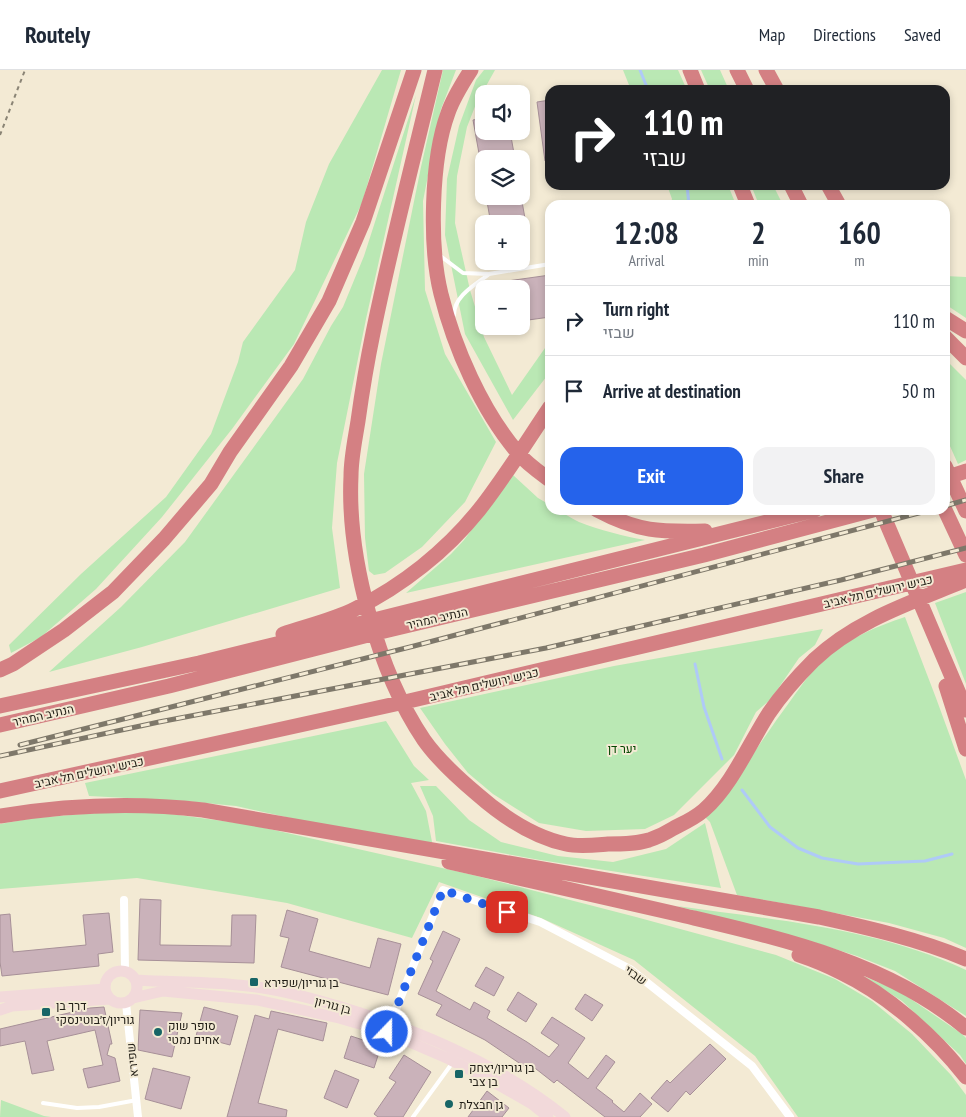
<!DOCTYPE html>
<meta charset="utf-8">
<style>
body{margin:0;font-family:"PT Sans Narrow",Heebo,sans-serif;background:#f2f2f3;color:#1f2937;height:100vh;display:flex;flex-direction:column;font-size:19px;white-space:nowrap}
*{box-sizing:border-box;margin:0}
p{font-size:16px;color:#747a83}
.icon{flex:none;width:28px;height:28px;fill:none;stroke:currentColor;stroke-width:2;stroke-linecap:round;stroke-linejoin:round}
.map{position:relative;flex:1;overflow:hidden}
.side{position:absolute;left:545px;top:130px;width:405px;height:315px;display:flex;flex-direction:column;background:#fff;border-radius:15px;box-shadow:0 2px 8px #0003}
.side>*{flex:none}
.guide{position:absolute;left:545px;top:15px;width:405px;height:105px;border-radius:15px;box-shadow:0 2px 8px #0003;background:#202124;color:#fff;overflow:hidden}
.buttons{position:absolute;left:475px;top:15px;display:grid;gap:10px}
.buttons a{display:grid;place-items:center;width:55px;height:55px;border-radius:10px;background:#fff;box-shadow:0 2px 8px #0003;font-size:25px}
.pin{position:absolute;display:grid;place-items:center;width:42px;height:42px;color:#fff;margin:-21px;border-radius:10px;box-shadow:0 2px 8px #0006}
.me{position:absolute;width:55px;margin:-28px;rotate:22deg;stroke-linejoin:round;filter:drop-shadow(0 0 4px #0008)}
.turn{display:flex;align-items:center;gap:18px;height:105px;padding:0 15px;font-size:22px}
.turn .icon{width:65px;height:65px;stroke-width:2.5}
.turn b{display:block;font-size:35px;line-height:42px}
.eta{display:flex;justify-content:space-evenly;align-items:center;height:85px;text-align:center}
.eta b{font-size:30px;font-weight:800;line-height:35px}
.action{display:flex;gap:10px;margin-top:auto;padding:10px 15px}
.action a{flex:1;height:58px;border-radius:15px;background:#2563eb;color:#fff;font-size:20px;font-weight:800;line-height:58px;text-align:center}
.action a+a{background:#f2f2f3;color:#1f2937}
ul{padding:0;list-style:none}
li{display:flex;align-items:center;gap:15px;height:70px;padding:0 15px;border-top:1px solid #e0e1e3}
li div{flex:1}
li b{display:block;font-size:19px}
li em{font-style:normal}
header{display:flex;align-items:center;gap:30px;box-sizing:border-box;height:70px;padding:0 25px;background:#fff;border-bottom:1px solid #e0e1e3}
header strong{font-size:24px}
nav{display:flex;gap:28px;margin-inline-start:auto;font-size:18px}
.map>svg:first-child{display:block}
.green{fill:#bae8b4}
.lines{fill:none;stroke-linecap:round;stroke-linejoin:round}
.stream{stroke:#afcaf7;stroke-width:3}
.building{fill:#cab2ba;stroke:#a79098}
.path{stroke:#8a8475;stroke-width:2;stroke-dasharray:4 4;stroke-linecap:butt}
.lane{stroke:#fff;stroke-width:4}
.street{stroke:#fff;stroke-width:8}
.secondary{stroke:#f2d9da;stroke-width:11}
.highway{stroke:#d48083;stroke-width:15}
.rail-casing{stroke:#7e786a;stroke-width:5}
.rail{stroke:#f3ead4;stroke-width:3;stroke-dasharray:9;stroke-linecap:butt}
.route{stroke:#2563eb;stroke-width:9;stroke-dasharray:0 16.2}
.poi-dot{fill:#176566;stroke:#f3ead4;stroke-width:2}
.labels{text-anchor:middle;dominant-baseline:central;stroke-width:4;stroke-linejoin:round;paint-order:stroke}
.street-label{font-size:12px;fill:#201d15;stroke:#f3ead4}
.park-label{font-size:12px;fill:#054700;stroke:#f3ead4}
.poi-label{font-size:12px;fill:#201d15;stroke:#f3ead4;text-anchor:start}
</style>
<header>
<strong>Routely</strong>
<nav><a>Map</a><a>Directions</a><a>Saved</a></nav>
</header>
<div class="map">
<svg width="966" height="1047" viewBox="0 0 966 1047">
<rect width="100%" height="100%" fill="#f3ead4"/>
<path class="green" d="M 382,0 L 401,0 L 362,133 L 294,274 L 232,359 L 162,447 L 96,519 L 41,567 L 11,583 L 9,575 L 81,504 L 166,427 L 211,364 L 238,292 L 243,272 L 295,200 L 306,152 L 329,94 Z
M 443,0 L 456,0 L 441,39 L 423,131 L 425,220 L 445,284 L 496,372 L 465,432 L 422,477 L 385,503 L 374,505 L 369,501 L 365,468 L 364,404 L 381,294 L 421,97 Z
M 484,0 L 495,0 L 476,34 L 467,57 L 457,106 L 455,153 L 470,220 L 484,267 L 512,325 L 545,278 L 550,273 L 550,302 L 513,350 L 465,264 L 445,165 L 447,109 L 459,56 L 476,10 Z
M 623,0 L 678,0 L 687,20 L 631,20 Z
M 701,0 L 720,0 L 729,20 L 710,20 Z
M 416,25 L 366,249 L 337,393 L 332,458 L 340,518 L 142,577 L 49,602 L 121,537 L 185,472 L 303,309 L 331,256 L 343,237 L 364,186 Z
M 667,115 L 728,115 L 736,135 L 670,135 L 672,129 Z
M 751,115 L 773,115 L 783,135 L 759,135 Z
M 945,206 L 966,207 L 966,248 L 945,234 Z
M 945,289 L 966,310 L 966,390 L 958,394 L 945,365 Z
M 513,405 L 538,428 L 550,435 L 550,440 C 562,440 568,447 579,452 C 600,460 623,466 645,470 L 406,523 L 451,484 L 464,470 Z
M 966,522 L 966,614 L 935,533 Z
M 905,547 L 936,628 L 966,710 L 966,878 L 944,868 L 889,853 L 737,825 L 710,752 L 705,747 C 737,711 762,669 791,630 C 802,615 812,599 827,587 C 850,568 877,556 905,547 Z
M 823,559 L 815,575 L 799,588 L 771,629 L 756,642 L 734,685 L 674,745 L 645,759 L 586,761 L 539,753 L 493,724 L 468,703 L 445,674 L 420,638 L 614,596 Z
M 386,651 L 414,696 L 429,710 L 411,713 L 426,741 L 433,777 L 327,756 L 236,736 L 185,731 L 89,726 L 85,713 Z
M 420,716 L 436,716 L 469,750 L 501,772 L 558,786 L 613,792 L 666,779 L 705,753 L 721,818 L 540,790 L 436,771 L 433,746 Z
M 108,742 L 164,743 L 252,755 L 473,805 L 636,847 L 776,885 L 835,909 L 872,931 L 912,964 L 951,1005 L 966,1025 L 966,1047 L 798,1047 L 755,986 L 634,890 L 541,848 L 439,812 L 412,868 L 287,833 L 137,808 L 0,819 L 0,754 L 34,748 Z
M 677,836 C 774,850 876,858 966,900 L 966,946 L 895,901 L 857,886 L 816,873 Z
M 863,906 L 899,921 L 962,964 L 966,968 L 966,994 L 960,985 L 902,931 Z
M 1,1030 L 44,1046 L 51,1047 L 0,1047 Z"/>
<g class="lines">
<path class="stream" d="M 640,0 L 648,20
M 687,115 L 689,135
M 695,594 L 704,637 L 722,689
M 742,720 L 770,757 L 798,778 L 822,788 L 858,794 L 925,791 L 952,784"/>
</g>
<path class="building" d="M 550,30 L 550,91 L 545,91 L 537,32 Z
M 484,48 L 484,61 L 510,61 L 515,89 L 480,89 L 473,50 Z
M 486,126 L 521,126 L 526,154 L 491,154 Z
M 550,205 L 550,247 L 521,251 L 521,219 L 487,219 L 486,214 Z
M 140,829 L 161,830 L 160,875 L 231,876 L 232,845 L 256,845 L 254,893 L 138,890 Z
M 287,840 L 318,849 L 309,881 L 370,898 L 378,868 L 401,874 L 388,925 L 281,897 L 289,868 L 280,866 Z
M 109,843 L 113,882 L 98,884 L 99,896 L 2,906 L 0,892 L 0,845 L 10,844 L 13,882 L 86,875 L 83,845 Z
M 443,861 L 460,869 L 436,921 L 470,940 L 474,932 L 490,941 L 487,948 L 527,972 L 549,987 L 559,975 L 541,963 L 552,947 L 585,968 L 568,993 L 588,1009 L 606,985 L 615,992 L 596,1018 L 613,1031 L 612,1032 L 624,1042 L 640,1023 L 652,1034 L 640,1047 L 605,1047 L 557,1010 L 554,1013 L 531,995 L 528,999 L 485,970 L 436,945 L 442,935 L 418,924 L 433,891 L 430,889 Z
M 486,897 L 504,907 L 494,926 L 475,916 Z
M 518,922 L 537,934 L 526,952 L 507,940 Z
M 585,924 L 603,935 L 592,951 L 575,939 Z
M 104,937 L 112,974 L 110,974 L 107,985 L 115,988 L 120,1011 L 88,1018 L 83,999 L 103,995 L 95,960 L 47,971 L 54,1000 L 32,1004 L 25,971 L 0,976 L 0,959 L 90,938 Z
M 204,937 L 238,946 L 230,975 L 196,966 Z
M 140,940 L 182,943 L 172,987 L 138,980 Z
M 271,941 L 327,953 L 323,971 L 278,959 L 258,1033 L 287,1040 L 286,1047 L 227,1047 L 255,945 L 269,949 Z
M 351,966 L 381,976 L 374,998 L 344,988 Z
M 710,974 L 726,989 L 690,1025 L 686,1021 L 668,1042 L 651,1028 L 667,1010 L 670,1013 Z
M 404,985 L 431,1002 L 403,1047 L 378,1047 L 374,1044 L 396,1012 L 389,1008 Z
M 153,998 L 190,1007 L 181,1039 L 145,1029 Z
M 335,1000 L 359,1010 L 347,1038 L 324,1028 Z
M 487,1021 L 509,1038 L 502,1047 L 468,1047 Z"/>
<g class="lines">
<path class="path" d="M 0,65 L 25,0"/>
<path class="lane" d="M 439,185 L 463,203 L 489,204 L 550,194
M 454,245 C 454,226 475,215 488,205
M 43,1033 L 77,1038 L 99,1037 L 137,1030
M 413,1047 L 453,992"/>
<path class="street" d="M 124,830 L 125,901
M 126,933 L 138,1047
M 389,957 L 443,820 L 540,852 L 630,899 L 752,996 L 790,1047"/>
<path class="secondary" d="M105 917a16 16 0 1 1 32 0a16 16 0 1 1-32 0Z
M 136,910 C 184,913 233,911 280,921 C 295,924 309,928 324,932 C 410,956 495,991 565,1047
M 0,927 L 105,919
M 133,928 L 163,921 L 257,930 L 339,948 L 384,961 L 449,989 L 490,1010 L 532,1034 L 548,1047
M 0,940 L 12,936 L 110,929"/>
<path class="highway" d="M 435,0 C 414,87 391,175 373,263 C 367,292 362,322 358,351 C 355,370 351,388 351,406 C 347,488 378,602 424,670 C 438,690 458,708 477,724 C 502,746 533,767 566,774 C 579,777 595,775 608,774 C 622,774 636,774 649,770 C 658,767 666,763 674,758 C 684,753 695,748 704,740 C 732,715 749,674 769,643 C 782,624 798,606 814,590 C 856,550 913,532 966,510
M 471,0 C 462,14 453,28 448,43 C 431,89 429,176 441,224 C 454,277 482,341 518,383 C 527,394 539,402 550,410
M 690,0 L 698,20
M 737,0 L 747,20
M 766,0 L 777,20
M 740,115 L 748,135
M 791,115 L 801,135
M 828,115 L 839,135
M 945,248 L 966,261
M 945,267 L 966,288
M 945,396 L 966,441
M 945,408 L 966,401
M 597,440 C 638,462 660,462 705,461
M 881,440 L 966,640
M 945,440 L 966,485
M 283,564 C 307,556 333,550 355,539 C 402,516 446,481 479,440 C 505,407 527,371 550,337
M 0,600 L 13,594 L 64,560 L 113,522 L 164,469 L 211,414 L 230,382 L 291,296 L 329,231 L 363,152 L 414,0
M 946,616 L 966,679
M 0,636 L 199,593 L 326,562 L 815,440
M 0,655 L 169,616 L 376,563 L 704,485 L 873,440
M 0,721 L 409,631 L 966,500
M 0,746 C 67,735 135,732 203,740 L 819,847 C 869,858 918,869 966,889
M 449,792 C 525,809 601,826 677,844 C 778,868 884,890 966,958
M 799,885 C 814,890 828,896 842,903 C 888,925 935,967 966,1007"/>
<defs>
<path id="rail" d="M 945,436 L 966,430
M 20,675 L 414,576 L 930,440
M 0,686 L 159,652 L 546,578 L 841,510 L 966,478"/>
</defs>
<use href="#rail" class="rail-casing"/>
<use href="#rail" class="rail"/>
</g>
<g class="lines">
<path class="route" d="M 387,962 L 443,820 L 507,842"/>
</g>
<g class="poi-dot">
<rect x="249" y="907" width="10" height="10" rx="2.5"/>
<rect x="41" y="937" width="10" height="10" rx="2.5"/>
<circle cx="158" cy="962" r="5"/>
<rect x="454" y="999" width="10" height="10" rx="2.5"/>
<circle cx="449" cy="1034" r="5"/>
</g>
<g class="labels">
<g class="street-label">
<text transform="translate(878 521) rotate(-13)">כביש ירושלים תל אביב</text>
<text transform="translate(437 548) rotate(-13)">הנתיב המהיר</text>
<text transform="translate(484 614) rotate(-13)">כביש ירושלים תל אביב</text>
<text transform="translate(43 645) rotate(-13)">הנתיב המהיר</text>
<text transform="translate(89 702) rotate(-12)">כביש ירושלים תל אביב</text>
<text transform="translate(636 905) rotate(36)">שבזי</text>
<text transform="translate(333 935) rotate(15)">בן גוריון</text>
<text transform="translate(132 990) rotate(-96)">שפירא</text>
</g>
<g class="park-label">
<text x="622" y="678">יער דן</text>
</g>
<g class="poi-label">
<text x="264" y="912">בן גוריון/שפירא</text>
<text x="56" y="935">דרך בן<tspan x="56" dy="14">גוריון/ז׳בוטינסקי</tspan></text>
<text x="168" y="955">סופר שוק<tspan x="168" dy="14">אחים נמטי</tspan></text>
<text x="469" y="997">בן גוריון/יצחק<tspan x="469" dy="14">בן צבי</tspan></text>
<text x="459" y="1034">גן חבצלת</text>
</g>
</g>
</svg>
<div class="buttons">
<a><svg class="icon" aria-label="sound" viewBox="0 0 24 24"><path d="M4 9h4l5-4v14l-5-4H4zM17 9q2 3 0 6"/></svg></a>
<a><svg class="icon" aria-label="layers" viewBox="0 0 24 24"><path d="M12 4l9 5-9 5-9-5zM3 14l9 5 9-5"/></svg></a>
<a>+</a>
<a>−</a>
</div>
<div class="pin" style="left:507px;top:842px;background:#d93025"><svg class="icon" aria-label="arrive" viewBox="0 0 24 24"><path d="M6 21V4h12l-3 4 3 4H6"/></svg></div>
<svg class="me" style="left:387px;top:962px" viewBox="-20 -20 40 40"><circle r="17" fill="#2563eb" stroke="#fff" stroke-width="3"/><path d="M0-11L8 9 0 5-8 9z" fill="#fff"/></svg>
<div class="guide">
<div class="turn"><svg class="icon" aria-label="right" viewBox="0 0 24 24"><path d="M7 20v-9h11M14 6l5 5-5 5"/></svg><div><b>110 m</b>שבזי</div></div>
</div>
<section class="side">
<div class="eta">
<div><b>12:08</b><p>Arrival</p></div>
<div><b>2</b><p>min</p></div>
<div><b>160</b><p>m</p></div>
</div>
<ul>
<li><svg class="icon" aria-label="right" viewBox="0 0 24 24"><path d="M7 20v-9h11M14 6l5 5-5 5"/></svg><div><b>Turn right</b><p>שבזי</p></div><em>110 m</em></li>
<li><svg class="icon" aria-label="arrive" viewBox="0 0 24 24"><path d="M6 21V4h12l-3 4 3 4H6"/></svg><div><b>Arrive at destination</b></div><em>50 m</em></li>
</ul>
<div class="action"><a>Exit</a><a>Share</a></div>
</section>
</div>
